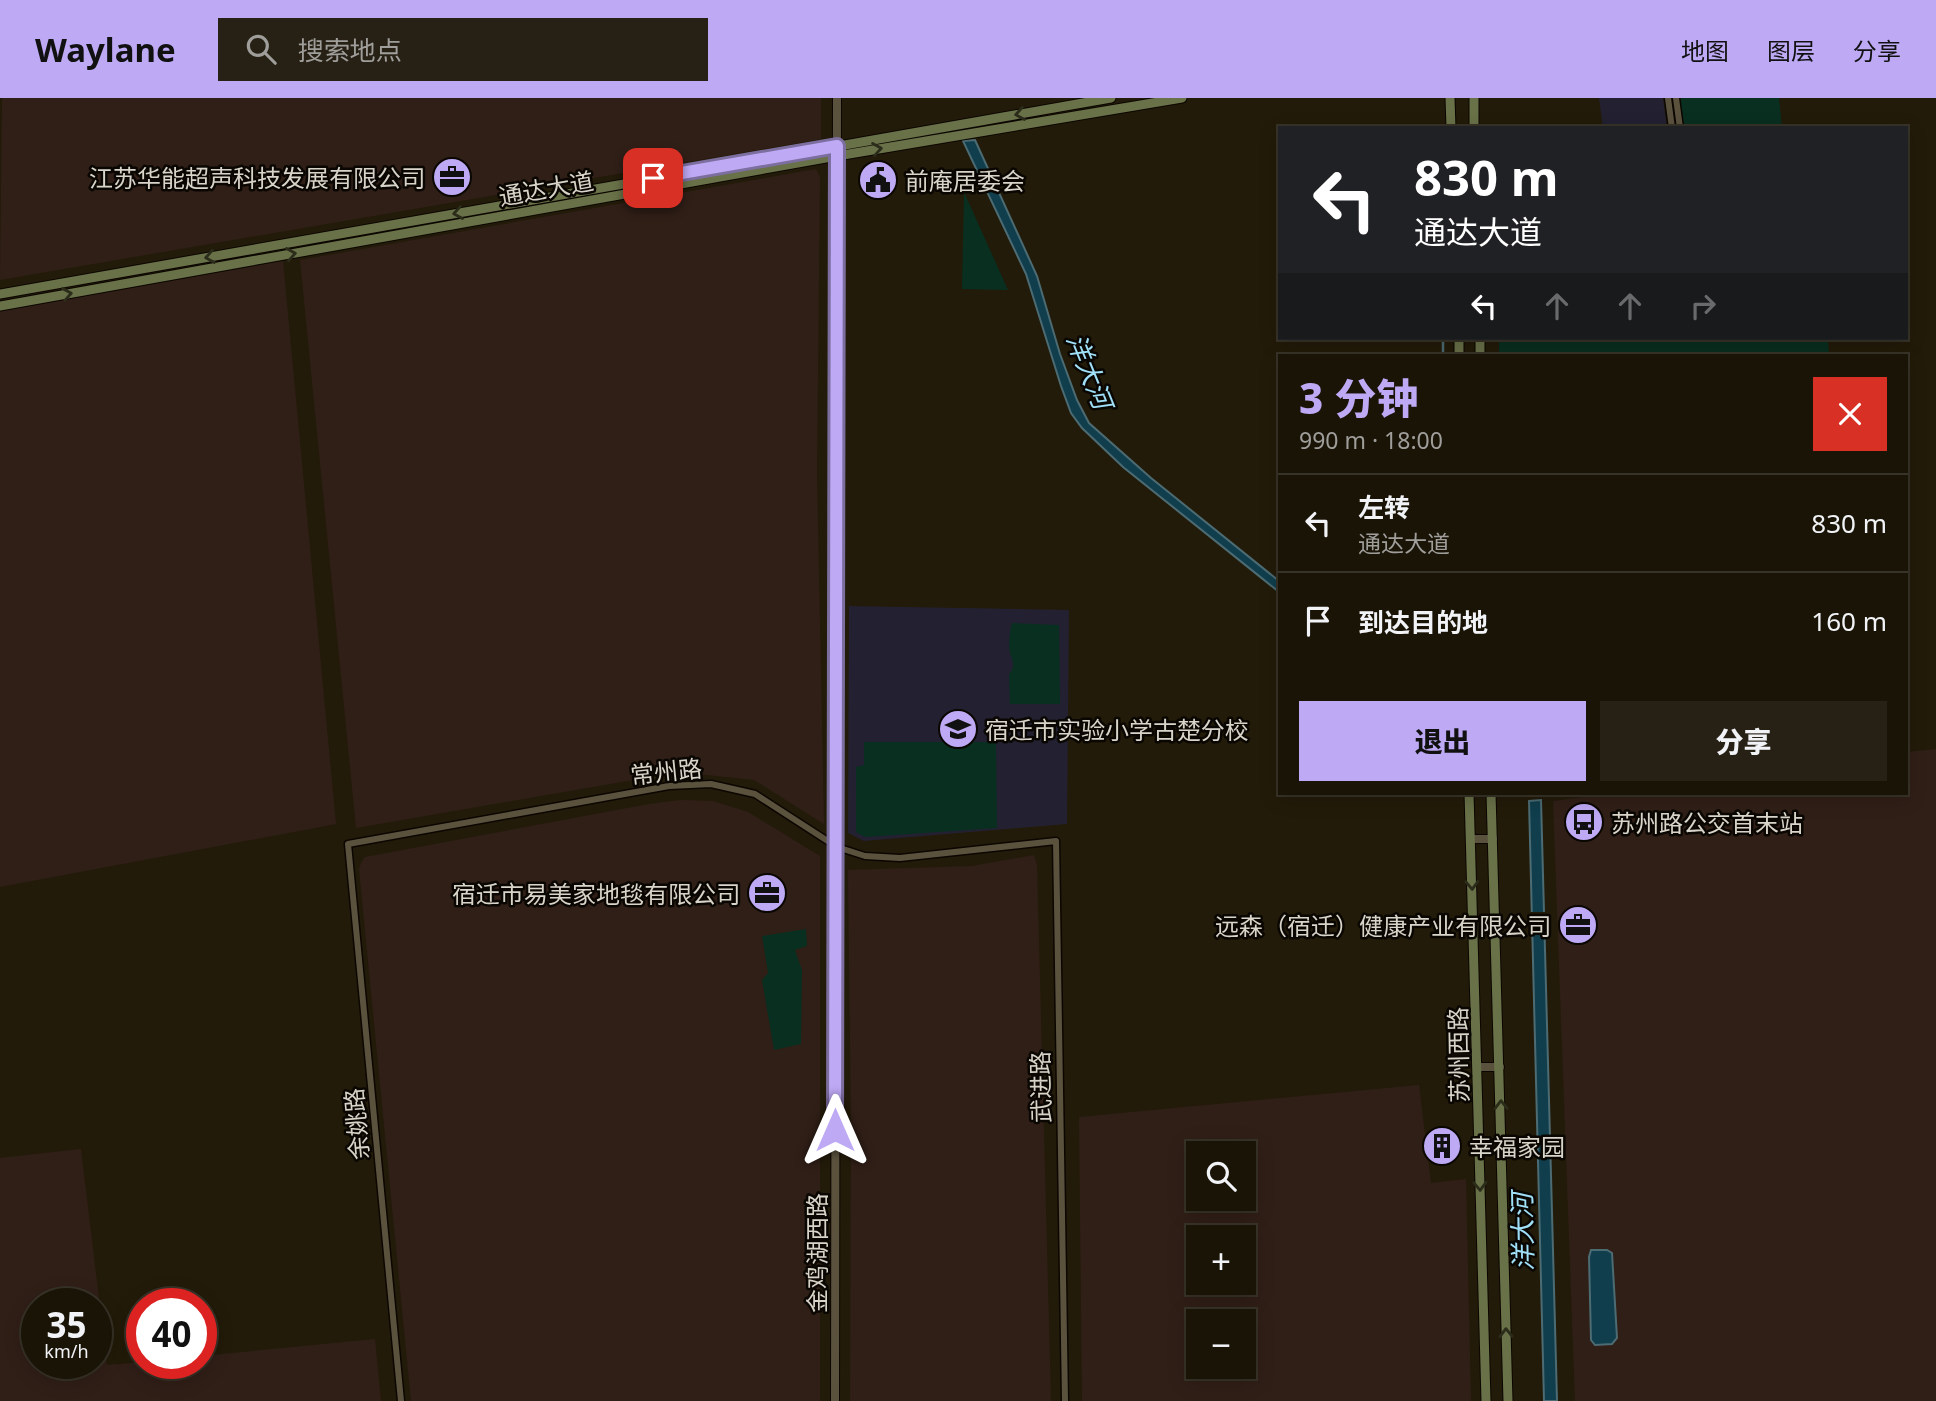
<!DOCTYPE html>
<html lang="zh">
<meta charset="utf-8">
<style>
body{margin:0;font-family:"Noto Sans","Noto Sans SC",sans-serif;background:#272115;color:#f1f3f6;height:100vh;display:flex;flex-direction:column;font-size:26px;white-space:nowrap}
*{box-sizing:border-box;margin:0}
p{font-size:23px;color:#9f9e9b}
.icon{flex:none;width:38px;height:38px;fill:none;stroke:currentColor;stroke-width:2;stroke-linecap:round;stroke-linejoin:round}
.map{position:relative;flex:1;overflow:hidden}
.drawer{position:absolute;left:1278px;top:256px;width:630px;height:441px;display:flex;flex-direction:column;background:#1a1407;border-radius:0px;box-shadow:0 4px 18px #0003,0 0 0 2px #383328}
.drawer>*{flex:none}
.top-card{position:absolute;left:1278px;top:28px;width:630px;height:214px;border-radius:0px;box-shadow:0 4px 18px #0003,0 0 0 2px #383328;background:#202124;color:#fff;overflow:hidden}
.controls{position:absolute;left:1186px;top:1043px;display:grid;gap:14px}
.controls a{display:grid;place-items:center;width:70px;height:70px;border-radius:0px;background:#1a1407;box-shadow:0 4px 18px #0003,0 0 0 2px #383328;font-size:35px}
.speed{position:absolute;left:21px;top:1190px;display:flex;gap:14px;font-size:35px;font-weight:700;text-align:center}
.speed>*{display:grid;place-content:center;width:91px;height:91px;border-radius:50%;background:#1a1407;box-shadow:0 4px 18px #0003,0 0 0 2px #383328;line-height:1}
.speed small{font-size:18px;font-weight:400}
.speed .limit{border:10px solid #d22;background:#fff;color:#111}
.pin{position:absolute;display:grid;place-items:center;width:60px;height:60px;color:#fff;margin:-30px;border-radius:14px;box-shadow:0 4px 10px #0006}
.me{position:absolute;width:77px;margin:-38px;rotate:0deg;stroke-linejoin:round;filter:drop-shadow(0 0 5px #0008)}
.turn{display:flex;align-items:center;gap:24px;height:147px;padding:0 21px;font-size:32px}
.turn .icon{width:91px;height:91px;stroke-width:2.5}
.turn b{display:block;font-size:49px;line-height:60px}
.lanes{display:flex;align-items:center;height:66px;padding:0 21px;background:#0003;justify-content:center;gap:35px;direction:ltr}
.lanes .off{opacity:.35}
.round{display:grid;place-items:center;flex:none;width:74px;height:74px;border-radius:0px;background:#272115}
.head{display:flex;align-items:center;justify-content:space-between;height:119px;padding:0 21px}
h1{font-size:42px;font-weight:800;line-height:52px;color:#bea9f5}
.cta{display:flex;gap:14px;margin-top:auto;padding:14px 21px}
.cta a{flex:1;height:80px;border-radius:0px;background:#bea9f5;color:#111;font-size:28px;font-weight:800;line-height:80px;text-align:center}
.cta a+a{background:#272115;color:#f1f3f6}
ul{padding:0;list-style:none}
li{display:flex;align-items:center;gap:21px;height:98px;padding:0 21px;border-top:2px solid #383328}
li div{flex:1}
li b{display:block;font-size:26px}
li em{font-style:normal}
header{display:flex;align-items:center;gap:42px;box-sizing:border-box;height:98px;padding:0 35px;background:#bea9f5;color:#111}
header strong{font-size:33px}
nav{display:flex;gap:38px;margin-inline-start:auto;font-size:24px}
.search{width:490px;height:63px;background:#272115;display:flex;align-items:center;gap:18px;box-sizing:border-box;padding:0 24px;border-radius:0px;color:#9f9e9b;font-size:26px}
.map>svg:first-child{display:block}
.industrial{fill:#301f17;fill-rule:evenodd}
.education{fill:#232131}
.green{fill:#092f20}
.water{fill:#103e4d;stroke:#4c6b72;stroke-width:2}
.pier{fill:#231b09}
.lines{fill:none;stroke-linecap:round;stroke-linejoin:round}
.stream{stroke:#4c6b72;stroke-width:2.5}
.minor-casing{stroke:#0c0600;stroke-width:9}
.tertiary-casing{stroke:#0c0600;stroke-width:10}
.secondary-casing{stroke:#0c0600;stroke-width:11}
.minor{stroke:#5b523e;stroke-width:6}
.tertiary{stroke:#5b523e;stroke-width:8}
.secondary{stroke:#697148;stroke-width:9}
.oneway{stroke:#2b2c1a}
.route-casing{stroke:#7c6e9f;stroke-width:18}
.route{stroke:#bea9f5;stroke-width:12}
.labels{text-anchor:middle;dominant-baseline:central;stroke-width:5;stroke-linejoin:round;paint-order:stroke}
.poi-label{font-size:24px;fill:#d9d4c9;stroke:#0a0702;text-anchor:start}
.street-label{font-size:24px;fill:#d9d4c9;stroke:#0a0702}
.water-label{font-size:26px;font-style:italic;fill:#a0e0f8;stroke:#0a0702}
</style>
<header>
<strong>Waylane</strong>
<div class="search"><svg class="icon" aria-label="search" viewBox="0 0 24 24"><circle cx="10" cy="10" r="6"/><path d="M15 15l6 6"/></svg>搜索地点</div>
<nav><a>地图</a><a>图层</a><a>分享</a></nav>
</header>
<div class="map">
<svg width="1936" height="1303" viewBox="0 0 1936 1303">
<rect width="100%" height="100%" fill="#231b09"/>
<path class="industrial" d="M 2,0 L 821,0 L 821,41 L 0,182 Z
M 816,71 L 820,79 L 817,375 L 824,726 L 754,682 L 679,674 L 356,730 L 300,162 Z
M 283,163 L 336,726 L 0,789 L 0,213 Z
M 1936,651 L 1936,1303 L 1575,1303 L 1553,703 L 1612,695 L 1906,695 L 1906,654 Z
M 680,702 L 713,703 L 748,714 L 820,758 L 820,1303 L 411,1303 L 359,771 L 361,765 L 365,759 L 649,706 Z
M 1034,757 L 1037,767 L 1051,1303 L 850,1303 L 851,1029 L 848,772 L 972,768 Z
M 1419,987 L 1431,1085 L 1466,1081 L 1471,1303 L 1082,1303 L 1079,1019 ZM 1199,1055 L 1244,1055 L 1244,1101 L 1199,1101 ZM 1199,1139 L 1244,1139 L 1244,1185 L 1199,1185 ZM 1199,1223 L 1244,1223 L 1244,1269 L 1199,1269 Z
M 81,1051 L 107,1267 L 142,1264 L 201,1265 L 201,1258 L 375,1241 L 381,1303 L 0,1303 L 0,1060 ZM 37,1206 L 96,1206 L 96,1265 L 37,1265 Z"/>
<path class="education" d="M 1599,0 L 1663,0 L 1667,30 L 1603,30 Z
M 849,508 L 1069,512 L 1067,726 L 864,743 L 848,735 Z"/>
<path class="green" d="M 1680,0 L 1779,0 L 1782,30 L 1684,30 Z
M 964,94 L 1008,192 L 962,191 Z
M 1499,240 L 1828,240 L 1829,257 L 1499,257 Z
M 1012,525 L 1059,527 L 1060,606 L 1010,606 L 1009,576 C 1016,568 1013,564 1010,555 C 1008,547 1010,532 1012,525 Z
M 864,644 L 996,644 L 997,730 L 865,739 L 856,734 L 856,669 L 864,667 Z
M 806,831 L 807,848 L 795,852 L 802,872 L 801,946 L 774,952 L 762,882 L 768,875 L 762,838 Z"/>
<path class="water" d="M 975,42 L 1037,178 L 1060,256 L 1077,302 L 1089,325 L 1151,380 L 1279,483 L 1279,494 L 1123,369 L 1082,330 L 1071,315 L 1061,288 L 1026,176 L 963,43 Z
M 1541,702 L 1557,1303 L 1544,1303 L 1529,703 Z
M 1591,1152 L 1607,1152 L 1612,1155 L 1617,1240 L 1612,1246 L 1595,1247 L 1591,1242 L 1589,1159 Z"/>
<path class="pier" d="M 1529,814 L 1548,814 L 1549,834 L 1530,836 Z"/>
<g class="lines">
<path class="stream" d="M 1443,240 L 1443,257"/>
<defs>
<path id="minor" d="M 1668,0 L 1672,30
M 1676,0 L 1680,30
M 401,1303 L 348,746 L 669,688 L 711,686 L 755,696 L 837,749 L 865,758 L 900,760 L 1056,743 L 1065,1303"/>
<path id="tertiary" d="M 1470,741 L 1493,741
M 1477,969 L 1500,969
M 835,1303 L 837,0"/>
<path id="secondary" d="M 1450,0 L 1451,30
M 1474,0 L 1474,30
M 0,196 L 1111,0
M 0,208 L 837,58 L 1182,0
M 1459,240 L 1459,257
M 1480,240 L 1480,257
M 1469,695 L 1486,1303
M 1491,695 L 1508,1303"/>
</defs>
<use href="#minor" class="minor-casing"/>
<use href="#tertiary" class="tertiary-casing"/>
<use href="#secondary" class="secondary-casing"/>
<use href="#minor" class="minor"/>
<use href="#tertiary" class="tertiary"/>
<use href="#secondary" class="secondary"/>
</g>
<defs><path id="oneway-chevron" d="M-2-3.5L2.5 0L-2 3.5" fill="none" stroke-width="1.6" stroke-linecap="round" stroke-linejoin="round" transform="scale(1.75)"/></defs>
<g class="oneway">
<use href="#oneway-chevron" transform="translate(1020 16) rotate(170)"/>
<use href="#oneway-chevron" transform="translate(877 51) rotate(-9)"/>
<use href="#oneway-chevron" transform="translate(458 115) rotate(170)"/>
<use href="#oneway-chevron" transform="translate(291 156) rotate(-10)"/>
<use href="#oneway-chevron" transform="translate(210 159) rotate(170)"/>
<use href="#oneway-chevron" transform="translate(67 196) rotate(-10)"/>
<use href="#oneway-chevron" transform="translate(1472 787) rotate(88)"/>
<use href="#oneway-chevron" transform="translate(1501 1007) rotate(-91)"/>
<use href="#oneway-chevron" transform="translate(1480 1088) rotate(88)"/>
<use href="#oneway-chevron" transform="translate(1506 1235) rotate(-91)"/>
</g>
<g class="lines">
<defs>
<path id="route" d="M 653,80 L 837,48 L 835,1032"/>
</defs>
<use href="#route" class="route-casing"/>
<use href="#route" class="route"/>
</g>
<defs>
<symbol id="office-disc" viewBox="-11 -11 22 22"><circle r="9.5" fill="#bea9f5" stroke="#0a0702"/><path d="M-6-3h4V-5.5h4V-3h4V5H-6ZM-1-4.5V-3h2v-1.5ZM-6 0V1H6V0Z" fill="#111"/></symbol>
<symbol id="civic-disc" viewBox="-11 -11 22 22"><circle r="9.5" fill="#bea9f5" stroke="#0a0702"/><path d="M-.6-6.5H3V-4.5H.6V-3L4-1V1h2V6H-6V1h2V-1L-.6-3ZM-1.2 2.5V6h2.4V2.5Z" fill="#111"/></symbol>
<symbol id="school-disc" viewBox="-11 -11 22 22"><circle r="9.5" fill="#bea9f5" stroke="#0a0702"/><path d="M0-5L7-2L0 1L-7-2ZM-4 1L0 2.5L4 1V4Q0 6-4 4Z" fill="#111"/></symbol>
<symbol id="bus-disc" viewBox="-11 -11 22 22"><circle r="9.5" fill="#bea9f5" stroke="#0a0702"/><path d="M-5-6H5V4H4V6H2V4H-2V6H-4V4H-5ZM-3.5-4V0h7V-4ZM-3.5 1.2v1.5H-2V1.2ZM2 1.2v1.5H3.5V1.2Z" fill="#111"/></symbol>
<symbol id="building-disc" viewBox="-11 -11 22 22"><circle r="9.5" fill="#bea9f5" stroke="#0a0702"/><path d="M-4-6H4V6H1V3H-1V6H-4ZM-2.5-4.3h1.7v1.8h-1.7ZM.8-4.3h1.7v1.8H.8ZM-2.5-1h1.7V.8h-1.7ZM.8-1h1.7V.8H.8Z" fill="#111"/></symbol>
</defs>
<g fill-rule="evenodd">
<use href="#office-disc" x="430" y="57" width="44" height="44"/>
<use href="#civic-disc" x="856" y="60" width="44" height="44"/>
<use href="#school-disc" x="936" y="609" width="44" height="44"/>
<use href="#bus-disc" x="1562" y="702" width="44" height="44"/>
<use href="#office-disc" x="745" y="773" width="44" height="44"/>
<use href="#office-disc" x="1556" y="805" width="44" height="44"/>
<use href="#building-disc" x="1420" y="1026" width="44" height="44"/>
</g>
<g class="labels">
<g class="poi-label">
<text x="425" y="79" text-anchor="end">江苏华能超声科技发展有限公司</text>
<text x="905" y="82">前庵居委会</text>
<text x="985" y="631">宿迁市实验小学古楚分校</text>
<text x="1611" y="724">苏州路公交首末站</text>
<text x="740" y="795" text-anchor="end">宿迁市易美家地毯有限公司</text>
<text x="1551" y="827" text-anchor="end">远森（宿迁）健康产业有限公司</text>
<text x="1469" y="1048">幸福家园</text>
</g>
<g class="street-label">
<text transform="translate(546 90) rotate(-10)">通达大道</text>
<text transform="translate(666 673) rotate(-6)">常州路</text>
<text transform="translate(1458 957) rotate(-91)">苏州西路</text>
<text transform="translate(1040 989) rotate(-91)">武进路</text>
<text transform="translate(356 1026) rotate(-95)">余姚路</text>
<text transform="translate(816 1155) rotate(-90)">金鸡湖西路</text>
</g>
<g class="water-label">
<text transform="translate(1090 273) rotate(68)">洋大河</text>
<text transform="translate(1522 1134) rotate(-91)">洋大河</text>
</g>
</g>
</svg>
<div class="controls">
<a><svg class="icon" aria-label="search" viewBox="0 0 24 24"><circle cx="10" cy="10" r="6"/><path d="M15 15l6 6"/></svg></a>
<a>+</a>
<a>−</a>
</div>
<div class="speed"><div>35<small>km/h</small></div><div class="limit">40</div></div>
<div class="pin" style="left:653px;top:80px;background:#d93025"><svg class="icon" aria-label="arrive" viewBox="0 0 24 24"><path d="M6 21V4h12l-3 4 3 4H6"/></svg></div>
<svg class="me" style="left:835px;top:1032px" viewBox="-20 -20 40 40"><path d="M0-17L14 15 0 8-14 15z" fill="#bea9f5" stroke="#fff" stroke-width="4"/></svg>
<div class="top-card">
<div class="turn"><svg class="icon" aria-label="left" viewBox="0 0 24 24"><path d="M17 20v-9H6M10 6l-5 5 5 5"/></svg><div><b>830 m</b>通达大道</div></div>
<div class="lanes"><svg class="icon" aria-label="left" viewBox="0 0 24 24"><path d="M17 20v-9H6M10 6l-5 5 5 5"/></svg><svg class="icon off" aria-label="ahead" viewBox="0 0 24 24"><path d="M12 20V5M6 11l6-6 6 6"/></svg><svg class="icon off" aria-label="ahead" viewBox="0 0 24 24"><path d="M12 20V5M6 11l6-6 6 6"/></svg><svg class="icon off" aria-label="right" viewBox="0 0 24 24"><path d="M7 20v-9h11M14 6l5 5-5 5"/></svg></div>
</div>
<section class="drawer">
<div class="head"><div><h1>3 分钟</h1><p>990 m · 18:00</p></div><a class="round" style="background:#d93025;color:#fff"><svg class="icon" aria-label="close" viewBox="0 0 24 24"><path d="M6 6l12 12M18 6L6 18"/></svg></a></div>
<ul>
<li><svg class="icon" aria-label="left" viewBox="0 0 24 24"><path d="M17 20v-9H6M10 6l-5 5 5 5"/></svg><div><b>左转</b><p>通达大道</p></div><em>830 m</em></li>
<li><svg class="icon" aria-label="arrive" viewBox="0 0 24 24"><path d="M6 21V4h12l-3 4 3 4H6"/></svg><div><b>到达目的地</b></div><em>160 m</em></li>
</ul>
<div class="cta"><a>退出</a><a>分享</a></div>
</section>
</div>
